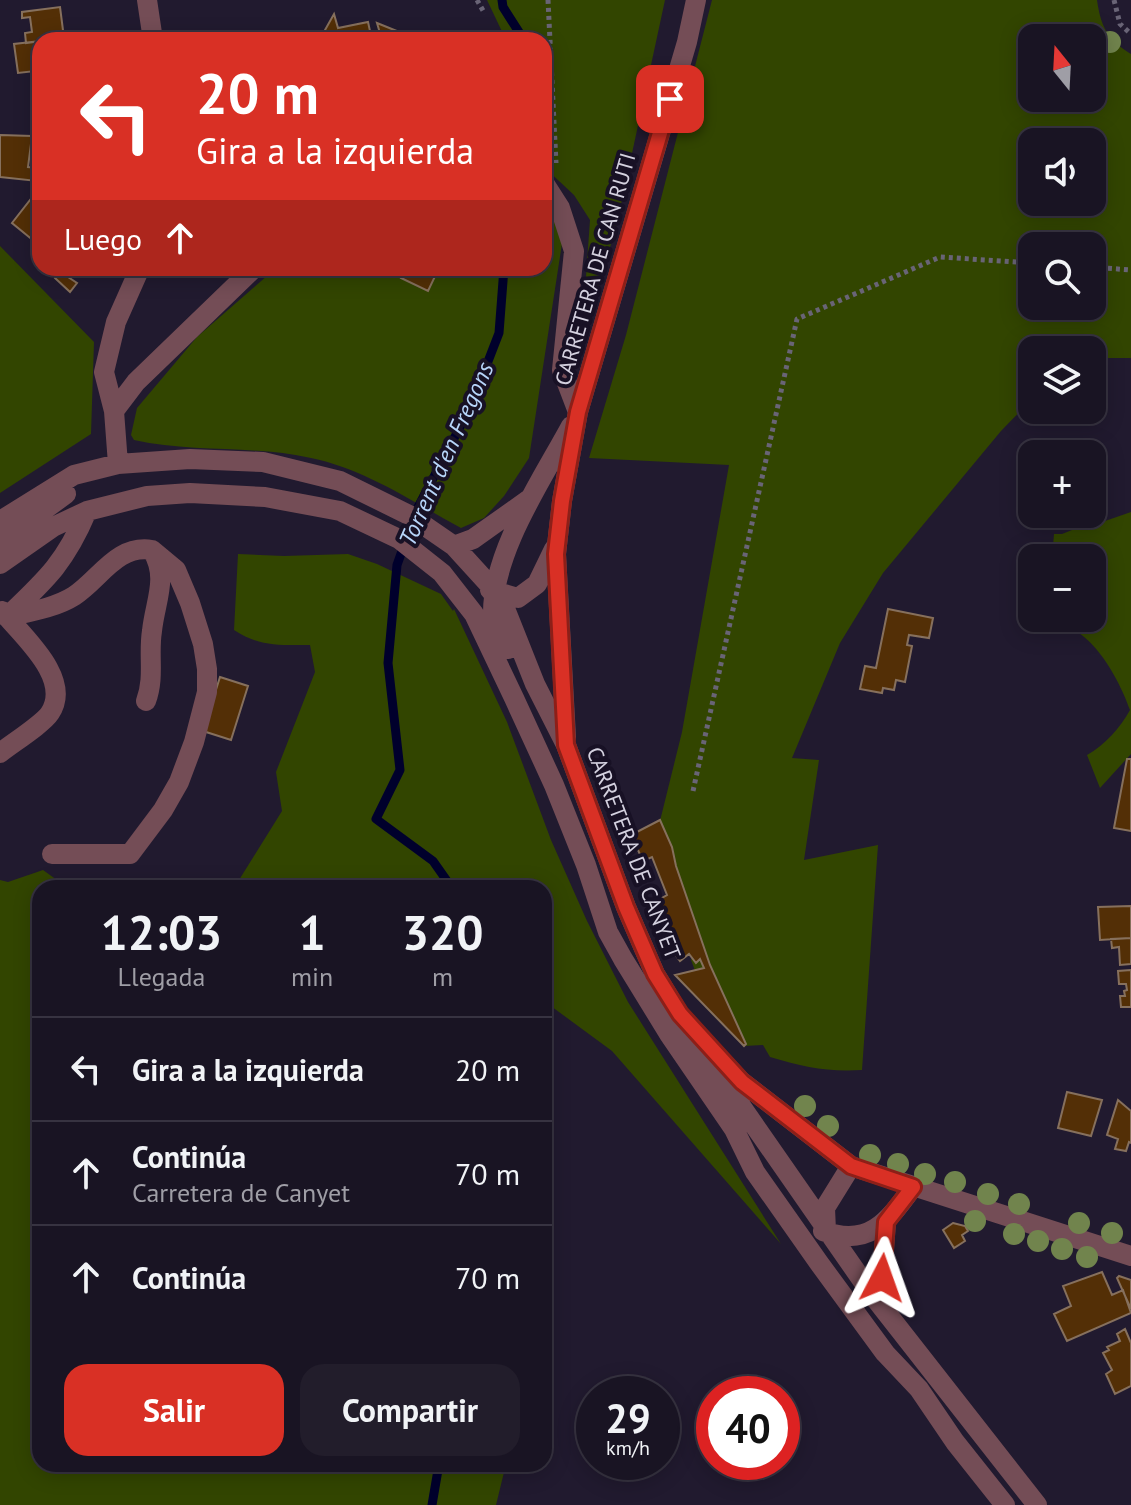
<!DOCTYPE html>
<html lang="es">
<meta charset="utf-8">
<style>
body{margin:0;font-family:"PT Sans",sans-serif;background:#221d2b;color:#f1f3f6;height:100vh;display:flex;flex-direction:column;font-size:30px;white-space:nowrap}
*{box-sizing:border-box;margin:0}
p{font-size:26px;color:#9f9ea6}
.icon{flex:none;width:44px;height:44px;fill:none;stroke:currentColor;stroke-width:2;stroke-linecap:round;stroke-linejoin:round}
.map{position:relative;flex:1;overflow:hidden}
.side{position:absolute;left:32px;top:880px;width:520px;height:592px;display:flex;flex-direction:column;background:#191423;border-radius:24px;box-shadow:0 4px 20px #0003,0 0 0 2px #373341}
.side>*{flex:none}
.guide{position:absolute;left:32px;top:32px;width:520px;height:244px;border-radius:24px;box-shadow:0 4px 20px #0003,0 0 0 2px #373341;background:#d93025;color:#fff;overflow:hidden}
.needle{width:52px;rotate:342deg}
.buttons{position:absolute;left:1018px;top:24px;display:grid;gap:16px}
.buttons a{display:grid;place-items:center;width:88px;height:88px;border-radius:16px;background:#191423;box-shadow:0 4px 20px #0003,0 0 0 2px #373341;font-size:40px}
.speed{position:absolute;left:576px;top:1376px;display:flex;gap:16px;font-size:40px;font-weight:700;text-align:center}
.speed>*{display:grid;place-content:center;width:104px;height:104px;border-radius:50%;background:#191423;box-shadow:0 4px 20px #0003,0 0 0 2px #373341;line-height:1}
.speed small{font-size:20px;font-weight:400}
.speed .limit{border:12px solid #d22;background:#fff;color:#111}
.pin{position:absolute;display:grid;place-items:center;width:68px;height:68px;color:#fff;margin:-34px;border-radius:16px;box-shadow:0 4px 12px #0006}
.me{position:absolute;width:88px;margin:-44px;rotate:4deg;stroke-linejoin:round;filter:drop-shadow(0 0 6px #0008)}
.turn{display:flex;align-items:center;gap:28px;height:168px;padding:0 32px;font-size:36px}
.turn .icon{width:104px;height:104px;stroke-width:2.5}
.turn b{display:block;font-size:56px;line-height:68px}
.then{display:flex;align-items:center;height:76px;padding:0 32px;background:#0003;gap:16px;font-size:30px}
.eta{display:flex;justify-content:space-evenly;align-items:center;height:136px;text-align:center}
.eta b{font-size:48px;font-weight:800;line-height:56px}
.action{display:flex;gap:16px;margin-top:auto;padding:16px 32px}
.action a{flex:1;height:92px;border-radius:24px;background:#d93025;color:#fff;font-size:32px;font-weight:800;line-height:92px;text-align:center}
.action a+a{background:#221d2b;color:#f1f3f6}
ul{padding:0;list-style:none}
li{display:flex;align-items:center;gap:24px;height:104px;padding:0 32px;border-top:2px solid #373341}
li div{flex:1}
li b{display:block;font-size:30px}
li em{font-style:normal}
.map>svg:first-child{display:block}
.green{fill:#324500;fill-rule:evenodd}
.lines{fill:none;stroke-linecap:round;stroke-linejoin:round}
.stream{stroke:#00002c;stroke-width:9}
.building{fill:#532f06;stroke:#86705d;stroke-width:2}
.path{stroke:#696476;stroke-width:5;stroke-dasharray:4 4;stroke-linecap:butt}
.minor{stroke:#744d56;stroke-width:20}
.tree{fill:#71844d}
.route-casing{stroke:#8d1f18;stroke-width:20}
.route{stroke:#d93025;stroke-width:14}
.labels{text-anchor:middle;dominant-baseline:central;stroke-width:8;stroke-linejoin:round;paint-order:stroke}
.street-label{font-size:22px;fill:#d4d1df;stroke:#181125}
.water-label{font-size:24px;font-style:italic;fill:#b7d5fa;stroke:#181125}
</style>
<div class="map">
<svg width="1131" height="1505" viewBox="0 0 1131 1505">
<rect width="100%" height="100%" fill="#211a2f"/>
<path class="green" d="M 487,0 L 665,0 L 617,223 L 581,348 L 590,220 L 574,195 L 544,167 L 544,40 L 506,40 Z
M 712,0 L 1097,0 C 1101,27 1107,39 1131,54 L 1131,358 L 1092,358 L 1092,350 L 1032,350 L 1032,399 L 1001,431 L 883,573 L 840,643 L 792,758 L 819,760 L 804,860 L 878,845 L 862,1070 C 826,1072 804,1067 770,1057 L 763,1045 L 744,1046 L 711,1013 L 691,960 L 700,941 L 660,821 L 682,732 L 729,465 L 589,458 L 626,335 ZM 1032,38 L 1092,38 L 1092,98 L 1032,98 ZM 1032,142 L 1092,142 L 1092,202 L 1032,202 ZM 1032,246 L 1092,246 L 1092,306 L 1032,306 Z
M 544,190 L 563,237 L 529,458 L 504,496 L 484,518 L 461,528 C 413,502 365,469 311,458 C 253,445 192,453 134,440 L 131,435 L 137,408 L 197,337 L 276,268 L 544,268 Z
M 0,246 L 94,342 L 91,434 L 0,493 Z
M 1131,512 L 1131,754 L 1100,788 L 1087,755 C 1105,745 1120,728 1130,710 C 1119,678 1086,616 1045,625 L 1046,618 L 1092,618 L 1092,558 L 1052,558 L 1054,534 L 1062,534 L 1082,526 L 1084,517 L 1105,521 Z
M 238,554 L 284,556 L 348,554 L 377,564 L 441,594 L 453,611 L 454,609 L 507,722 L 551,840 L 587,921 L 628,1002 L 781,1244 L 612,1051 L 544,1001 L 544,888 L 234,888 L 282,811 L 276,772 L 315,672 L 310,645 C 280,645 260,647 234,630 Z
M 43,870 L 68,888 L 40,888 L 40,1464 L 506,1464 L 496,1505 L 0,1505 L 0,880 L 8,882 Z"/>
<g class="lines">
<path class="stream" d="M 502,0 L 503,7 L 524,40
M 452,888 L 433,861 L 376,819 L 400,770 L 388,663 L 397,565 L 417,509 L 470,408 L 499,333 L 504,268
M 432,1505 L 439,1464"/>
</g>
<path class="building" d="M 60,7 L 64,38 L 26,43 L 25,33 L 32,32 L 30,17 L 22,18 L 22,12 Z
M 334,14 L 338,28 L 368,22 L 372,40 L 325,40 L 325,30 Z
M 377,23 L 419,40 L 382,40 Z
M 40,41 L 40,74 L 36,75 L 35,71 L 18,73 L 14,44 Z
M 0,135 L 32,136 L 28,167 L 39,168 L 37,181 L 0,177 Z
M 34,195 L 40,200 L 40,246 L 12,223 Z
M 406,268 L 439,268 L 428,291 L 401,278 Z
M 59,271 L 77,283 L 70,292 L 55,278 Z
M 888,609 L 933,618 L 929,638 L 909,635 L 907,645 L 912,646 L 905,682 L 896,680 L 894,690 L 883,688 L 882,693 L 860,689 L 865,666 L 876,668 Z
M 220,677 L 248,686 L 231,740 L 203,731 Z
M 1127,759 L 1131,759 L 1131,831 L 1114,828 Z
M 660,820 L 672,847 L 676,866 L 710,965 L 746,1044 L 744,1046 L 675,975 L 704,968 L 700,959 L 696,963 L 689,954 L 680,961 L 655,927 L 665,922 L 653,903 L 667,895 L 652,857 L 643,861 L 631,835 Z
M 1131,906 L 1131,938 L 1100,940 L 1098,907 Z
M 1131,938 L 1131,964 L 1120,965 L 1119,947 L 1112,948 L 1111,939 Z
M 1131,970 L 1131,1007 L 1121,1007 L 1120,996 L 1125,996 L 1124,991 L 1127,990 L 1126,984 L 1119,984 L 1118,971 Z
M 1067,1092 L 1102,1100 L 1091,1136 L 1058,1128 Z
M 1118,1100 L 1131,1111 L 1131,1143 L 1129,1142 L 1126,1151 L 1115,1149 L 1118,1139 L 1107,1135 Z
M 953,1223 L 965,1226 L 968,1231 L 962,1235 L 965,1241 L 954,1248 L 943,1230 Z
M 1102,1272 L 1112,1295 L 1123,1290 L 1131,1313 L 1067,1341 L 1054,1314 L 1071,1306 L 1063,1286 Z
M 1119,1276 L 1131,1280 L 1131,1309 L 1117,1278 Z
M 1125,1329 L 1131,1343 L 1131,1386 L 1115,1394 L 1106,1374 L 1112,1370 L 1103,1353 L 1109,1350 L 1107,1347 L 1120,1341 L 1117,1334 Z"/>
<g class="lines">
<path class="path" d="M 477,0 L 485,14
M 548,0 L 556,163
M 1114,0 L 1120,24 L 1131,34
M 1092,267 L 1131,270
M 693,791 L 797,319 L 940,257 L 1032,263"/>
<path class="minor" d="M 147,0 L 153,40
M 544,183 L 560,208 L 574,251 L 562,370 L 578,412
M 114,411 L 136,382 L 254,268
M 118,464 L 114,411 L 104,372 L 116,322 L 140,268
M 0,521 L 74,475 L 118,464 L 190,459 L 263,462 L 340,481 L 409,515 L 454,546 L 495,591 L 504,606 L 535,684 L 566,745 L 626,907 L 655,974 L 693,1037 L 871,1293 L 1037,1505
M 0,542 L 66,494
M 454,546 L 473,539 L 528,500
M 0,564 L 53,527 L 87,511 L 147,496 L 190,493 L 265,497 L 340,511 L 399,539 L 442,573 L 474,614 L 514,698 L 554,785 L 586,865 L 608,932 L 623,959 L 669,1034 L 734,1129 L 755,1172 L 819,1263 L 885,1353 L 919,1389 L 955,1442 L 1005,1505
M 490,590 L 518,598 L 537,584 L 554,549
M 9,615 C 48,578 66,561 87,511
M 7,617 C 29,612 55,608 74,596 C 100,579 117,544 152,550 C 169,578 155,601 152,631 C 148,655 155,677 146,701
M 508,649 C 503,639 493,626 493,615 C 492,552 542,480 571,426
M 566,737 L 556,554 L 562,501 L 578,412 L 687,42 L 696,0
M 0,753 C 11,744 43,724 50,713 C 73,678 21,635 2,611
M 52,854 L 130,854 L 163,810 L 179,782 L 194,742 L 207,692 L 207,669 L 203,644 L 190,603 L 176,570 L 152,550
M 725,1064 L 742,1082 L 851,1166 L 1131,1256
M 886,1222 L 882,1278 L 887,1311
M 823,1231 C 869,1248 888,1221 913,1187
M 826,1231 L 825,1208 L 851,1166"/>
</g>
<g class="tree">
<circle cx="1110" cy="42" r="11"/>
<circle cx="805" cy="1106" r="11"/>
<circle cx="828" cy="1126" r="11"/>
<circle cx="870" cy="1155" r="11"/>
<circle cx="898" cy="1164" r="11"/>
<circle cx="925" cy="1174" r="11"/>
<circle cx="955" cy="1182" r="11"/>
<circle cx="988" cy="1194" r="11"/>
<circle cx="1019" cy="1204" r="11"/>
<circle cx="975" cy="1221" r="11"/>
<circle cx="1079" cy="1223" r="11"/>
<circle cx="1112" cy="1233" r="11"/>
<circle cx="1014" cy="1234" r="11"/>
<circle cx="1038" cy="1241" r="11"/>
<circle cx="1062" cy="1249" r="11"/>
<circle cx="1087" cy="1257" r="11"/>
</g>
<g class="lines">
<defs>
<path id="route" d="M 670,99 L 578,412 L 562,501 L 556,554 L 566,745 L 626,907 L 655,974 L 680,1014 L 742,1082 L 851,1166 L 913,1187 L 886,1222 L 882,1278"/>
</defs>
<use href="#route" class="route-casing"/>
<use href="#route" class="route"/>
</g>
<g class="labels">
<g class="street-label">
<text transform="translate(595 269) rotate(-74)">CARRETERA DE CAN RUTI</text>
<text transform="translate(634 853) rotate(69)">CARRETERA DE CANYET</text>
</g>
<g class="water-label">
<text transform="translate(446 454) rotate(-66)">Torrent d'en Fregons</text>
</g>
</g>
</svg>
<div class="buttons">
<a><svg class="needle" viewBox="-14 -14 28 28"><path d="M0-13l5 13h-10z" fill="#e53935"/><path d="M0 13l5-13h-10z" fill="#9f9ea6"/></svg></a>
<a><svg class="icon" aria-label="sound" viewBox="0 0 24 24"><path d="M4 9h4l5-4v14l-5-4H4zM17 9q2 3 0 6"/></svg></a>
<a><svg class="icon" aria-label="search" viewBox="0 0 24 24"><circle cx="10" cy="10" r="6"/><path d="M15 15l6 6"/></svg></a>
<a><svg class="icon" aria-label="layers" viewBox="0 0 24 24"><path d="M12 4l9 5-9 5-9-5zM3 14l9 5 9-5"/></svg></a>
<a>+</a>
<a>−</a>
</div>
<div class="speed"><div>29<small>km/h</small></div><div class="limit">40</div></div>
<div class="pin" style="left:670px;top:99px;background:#d93025"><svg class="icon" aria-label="arrive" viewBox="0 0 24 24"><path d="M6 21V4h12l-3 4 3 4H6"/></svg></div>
<svg class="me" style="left:882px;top:1278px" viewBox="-20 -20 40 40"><path d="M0-17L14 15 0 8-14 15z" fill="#d93025" stroke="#fff" stroke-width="4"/></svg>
<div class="guide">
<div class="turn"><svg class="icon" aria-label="left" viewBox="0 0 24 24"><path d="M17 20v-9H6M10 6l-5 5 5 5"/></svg><div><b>20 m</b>Gira a la izquierda</div></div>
<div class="then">Luego<svg class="icon" aria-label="ahead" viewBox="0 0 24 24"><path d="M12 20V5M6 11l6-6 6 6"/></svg></div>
</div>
<section class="side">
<div class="eta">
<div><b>12:03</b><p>Llegada</p></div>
<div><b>1</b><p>min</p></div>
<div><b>320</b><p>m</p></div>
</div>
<ul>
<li><svg class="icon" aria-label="left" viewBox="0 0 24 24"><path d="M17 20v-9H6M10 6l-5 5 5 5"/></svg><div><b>Gira a la izquierda</b></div><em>20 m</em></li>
<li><svg class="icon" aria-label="ahead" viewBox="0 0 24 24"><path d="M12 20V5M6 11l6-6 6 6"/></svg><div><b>Continúa</b><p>Carretera de Canyet</p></div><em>70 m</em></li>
<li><svg class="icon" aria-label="ahead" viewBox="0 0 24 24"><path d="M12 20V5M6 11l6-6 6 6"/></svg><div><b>Continúa</b></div><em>70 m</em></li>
</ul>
<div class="action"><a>Salir</a><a>Compartir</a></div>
</section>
</div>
